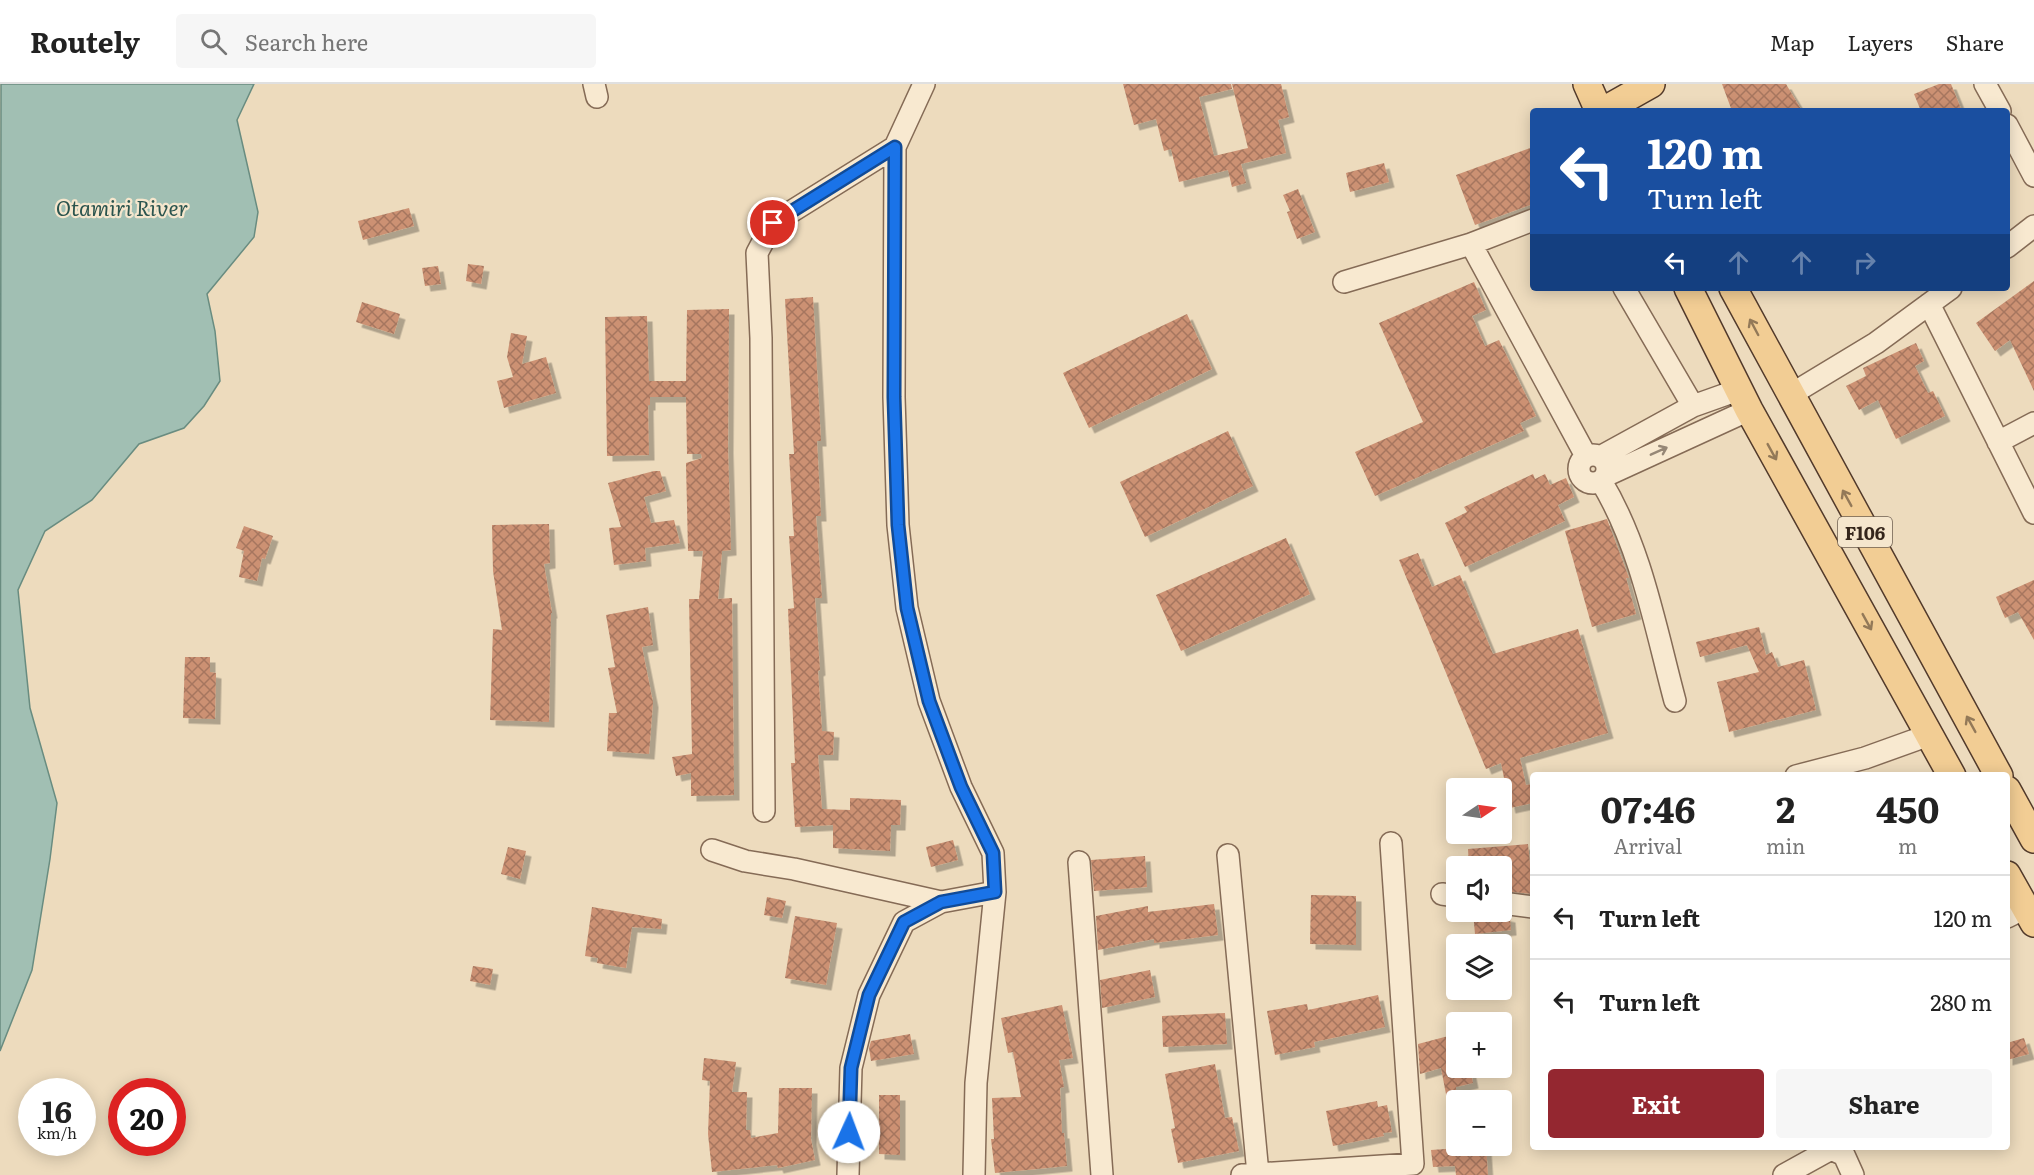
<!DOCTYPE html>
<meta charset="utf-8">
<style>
body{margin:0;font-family:Literata,serif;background:#f6f6f6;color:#222;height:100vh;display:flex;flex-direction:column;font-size:22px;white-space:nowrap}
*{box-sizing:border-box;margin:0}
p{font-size:20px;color:#767676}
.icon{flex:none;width:33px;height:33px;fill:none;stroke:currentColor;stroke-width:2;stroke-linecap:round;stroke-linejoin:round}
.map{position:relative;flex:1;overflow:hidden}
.sheet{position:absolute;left:1530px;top:688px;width:480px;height:378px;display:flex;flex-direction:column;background:#fff;border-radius:6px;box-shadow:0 3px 15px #0003}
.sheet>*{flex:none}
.banner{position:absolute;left:1530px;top:24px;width:480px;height:183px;border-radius:6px;box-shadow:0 3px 15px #0003;background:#1a4fa0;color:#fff;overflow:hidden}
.needle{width:39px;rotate:77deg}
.tools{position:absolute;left:1446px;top:694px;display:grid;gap:12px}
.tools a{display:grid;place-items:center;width:66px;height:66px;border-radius:6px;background:#fff;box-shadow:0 3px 15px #0003;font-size:30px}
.speed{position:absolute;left:18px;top:994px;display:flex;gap:12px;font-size:30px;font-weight:700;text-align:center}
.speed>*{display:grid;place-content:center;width:78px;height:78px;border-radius:50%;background:#fff;box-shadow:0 3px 15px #0003;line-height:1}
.speed small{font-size:15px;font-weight:400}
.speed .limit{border:9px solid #d22;background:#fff;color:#111}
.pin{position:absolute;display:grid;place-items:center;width:51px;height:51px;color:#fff;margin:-26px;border:3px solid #fff;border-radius:50%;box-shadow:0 2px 6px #0007}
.me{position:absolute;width:66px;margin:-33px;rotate:2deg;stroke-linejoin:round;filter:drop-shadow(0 0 4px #0008)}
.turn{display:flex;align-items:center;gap:21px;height:126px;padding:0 18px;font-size:27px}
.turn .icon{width:78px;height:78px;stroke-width:2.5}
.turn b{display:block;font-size:42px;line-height:51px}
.lanes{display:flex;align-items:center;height:57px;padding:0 18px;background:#0003;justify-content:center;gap:30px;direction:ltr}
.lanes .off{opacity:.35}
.eta{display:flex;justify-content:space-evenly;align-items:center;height:102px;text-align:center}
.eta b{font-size:36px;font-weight:700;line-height:42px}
.button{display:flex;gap:12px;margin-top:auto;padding:12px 18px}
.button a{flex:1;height:69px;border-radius:6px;background:#942730;color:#fff;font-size:24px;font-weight:700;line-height:69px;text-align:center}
.button a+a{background:#f6f6f6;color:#222}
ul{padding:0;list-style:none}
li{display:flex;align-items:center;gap:18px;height:84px;padding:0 18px;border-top:2px solid #e0e0e0}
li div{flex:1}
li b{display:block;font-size:22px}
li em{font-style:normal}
header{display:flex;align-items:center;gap:36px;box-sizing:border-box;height:84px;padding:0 30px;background:#fff;border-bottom:2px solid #e0e0e0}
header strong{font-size:28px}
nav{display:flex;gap:33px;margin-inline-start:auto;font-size:21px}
.search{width:420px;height:54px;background:#f6f6f6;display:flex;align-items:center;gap:15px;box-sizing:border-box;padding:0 21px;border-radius:6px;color:#767676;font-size:22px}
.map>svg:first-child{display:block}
.water{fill:#a1bfb3;stroke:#698c80;stroke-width:1.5}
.building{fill:url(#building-cross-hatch);filter:url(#shadow)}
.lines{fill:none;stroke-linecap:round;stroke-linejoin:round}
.minor-casing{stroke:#856b56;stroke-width:24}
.major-casing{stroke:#523a2b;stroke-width:30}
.minor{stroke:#f8e9d0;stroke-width:21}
.major{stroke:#f2cd94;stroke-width:27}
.oneway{stroke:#937958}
.oneway2{stroke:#968776}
.route-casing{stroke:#114b97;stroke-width:15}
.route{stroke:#1a73e8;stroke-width:10}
.labels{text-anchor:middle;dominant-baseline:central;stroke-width:4.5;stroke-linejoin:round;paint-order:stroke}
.shield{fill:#f5e6cd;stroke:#6e5f50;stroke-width:1.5}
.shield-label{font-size:18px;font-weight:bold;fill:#34251b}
.water-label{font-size:21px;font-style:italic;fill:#2a544e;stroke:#f5e6cd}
</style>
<header>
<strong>Routely</strong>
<div class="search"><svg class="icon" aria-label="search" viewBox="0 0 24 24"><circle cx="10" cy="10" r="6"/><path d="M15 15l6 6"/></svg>Search here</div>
<nav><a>Map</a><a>Layers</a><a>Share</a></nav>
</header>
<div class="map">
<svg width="2034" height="1091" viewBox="0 0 2034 1091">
<defs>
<pattern id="building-cross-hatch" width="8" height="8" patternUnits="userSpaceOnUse" patternTransform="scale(1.5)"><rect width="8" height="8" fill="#cc9173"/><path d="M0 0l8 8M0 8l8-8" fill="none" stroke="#a6765e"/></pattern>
<filter id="shadow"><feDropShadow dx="5.5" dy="5.5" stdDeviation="0" flood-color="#0004"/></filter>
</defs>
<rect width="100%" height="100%" fill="#eddbbd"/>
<path class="water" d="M 1,0 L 254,0 L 237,36 L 258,128 L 254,153 L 207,210 L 215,247 L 220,297 L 204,322 L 184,344 L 139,360 L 92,416 L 45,447 L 18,506 L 30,624 L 57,719 L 50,775 L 32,886 L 0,967 Z"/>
<path class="building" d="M 1123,0 L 1231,0 L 1232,5 L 1199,13 L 1214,72 L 1248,64 L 1232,0 L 1281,0 L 1289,33 L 1278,36 L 1286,69 L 1241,80 L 1246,99 L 1232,103 L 1228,86 L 1179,98 L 1171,65 L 1164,67 L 1156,35 L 1134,41 Z
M 1722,0 L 1786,0 L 1802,27 L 1732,27 Z
M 1939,0 L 1951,0 L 1962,27 L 1921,27 L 1914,10 Z
M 1533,63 L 1533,120 L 1475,141 L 1456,91 Z
M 1384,79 L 1389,98 L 1350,108 L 1346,89 Z
M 1298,105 L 1315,148 L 1297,155 L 1287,128 L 1290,127 L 1283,111 Z
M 409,124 L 414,142 L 363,156 L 358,137 Z
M 468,180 L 484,182 L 481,200 L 466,197 Z
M 438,182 L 441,200 L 425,202 L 422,184 Z
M 2034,197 L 2034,307 L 2010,256 L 1995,267 L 1976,239 Z
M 1474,198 L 1486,226 L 1472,232 L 1485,262 L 1499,256 L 1536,332 L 1520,339 L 1524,347 L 1375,412 L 1355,368 L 1423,338 L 1379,239 Z
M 813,213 L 821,357 L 817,357 L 821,432 L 816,432 L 822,514 L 815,514 L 820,586 L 818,587 L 822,647 L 834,648 L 833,671 L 818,671 L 822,725 L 850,726 L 850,714 L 901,716 L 900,741 L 891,741 L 890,767 L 833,764 L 833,741 L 795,743 L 791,679 L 795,679 L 788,525 L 794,524 L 789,452 L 794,452 L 789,370 L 794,370 L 785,215 Z
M 362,218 L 400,230 L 394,250 L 356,238 Z
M 729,225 L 728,364 L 731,466 L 722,467 L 718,515 L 732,514 L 734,711 L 691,712 L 691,689 L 676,692 L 672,673 L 692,670 L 689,515 L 699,515 L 703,467 L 688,467 L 686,379 L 702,374 L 701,370 L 687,370 L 686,313 L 650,313 L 650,321 L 648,321 L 649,371 L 607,372 L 605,233 L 647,232 L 649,297 L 686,297 L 687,226 Z
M 1187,230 L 1212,285 L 1089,344 L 1063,289 Z
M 511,249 L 527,252 L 522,280 L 546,273 L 556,309 L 504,324 L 497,297 L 513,293 L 507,273 Z
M 1916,259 L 1924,277 L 1915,282 L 1928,309 L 1933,307 L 1945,332 L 1896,355 L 1878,316 L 1859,326 L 1846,302 L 1866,292 L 1863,284 Z
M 1228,347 L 1253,402 L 1145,453 L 1120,398 Z
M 654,387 L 660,387 L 666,407 L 644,413 L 651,439 L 674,436 L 680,459 L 645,464 L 646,477 L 614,481 L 609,444 L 621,443 L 608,399 Z
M 1533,390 L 1535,395 L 1545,390 L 1550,401 L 1566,394 L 1574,413 L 1558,421 L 1565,437 L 1465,483 L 1445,439 L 1467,428 L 1464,423 Z
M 1607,435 L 1629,494 L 1626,494 L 1636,530 L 1592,543 L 1565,447 Z
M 549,440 L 550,479 L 544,480 L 552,529 L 551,529 L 549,638 L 490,636 L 493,545 L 502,546 L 493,487 L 492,441 Z
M 244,442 L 273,452 L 265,475 L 262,474 L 257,497 L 239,493 L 244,467 L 236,464 Z
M 1286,454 L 1310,510 L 1181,567 L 1156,511 Z
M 1418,469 L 1432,503 L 1460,491 L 1493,570 L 1578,545 L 1608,649 L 1520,674 L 1526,701 L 1533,700 L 1533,719 L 1510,724 L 1501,679 L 1486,685 L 1399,476 Z
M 2034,496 L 2034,556 L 2018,528 L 2005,534 L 1996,513 Z
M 648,523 L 653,561 L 642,563 L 653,618 L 649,670 L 607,667 L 609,629 L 617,629 L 608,584 L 615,583 L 606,531 Z
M 1759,543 L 1766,571 L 1772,568 L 1778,583 L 1804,576 L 1816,626 L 1729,648 L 1717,598 L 1759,588 L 1747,561 L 1700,573 L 1696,558 Z
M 185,573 L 210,573 L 210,588 L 216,589 L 215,635 L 183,634 Z
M 953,756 L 958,776 L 931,783 L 926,763 Z
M 1528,760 L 1533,810 L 1502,807 L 1502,783 L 1469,783 L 1468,765 Z
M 508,763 L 526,767 L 520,795 L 501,790 Z
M 1145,772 L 1147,803 L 1094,807 L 1091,776 Z
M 1311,811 L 1356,812 L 1356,861 L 1310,860 Z
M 767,813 L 786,817 L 782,834 L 764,831 Z
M 1214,820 L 1218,851 L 1154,859 L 1154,855 L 1098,866 L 1096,832 L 1148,822 L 1148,828 Z
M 592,823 L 662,835 L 661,845 L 632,843 L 626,884 L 597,879 L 598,874 L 585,872 Z
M 1473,828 L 1493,828 L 1500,831 L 1510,833 L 1511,846 L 1475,850 Z
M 795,832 L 837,839 L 826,901 L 785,894 Z
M 473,882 L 493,885 L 490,901 L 470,897 Z
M 1150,886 L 1155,913 L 1102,924 L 1100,896 Z
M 1378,911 L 1385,943 L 1314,958 L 1315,963 L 1275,971 L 1267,927 L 1307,920 L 1308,926 Z
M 1062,921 L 1073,974 L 1059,976 L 1064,1003 L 1060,1004 L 1062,1049 L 1064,1049 L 1067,1082 L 995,1089 L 991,1055 L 994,1055 L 992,1014 L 1021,1013 L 1013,968 L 1008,969 L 1001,934 Z
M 1225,929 L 1227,960 L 1163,963 L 1162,932 Z
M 910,950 L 914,970 L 871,977 L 869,964 L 871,957 Z
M 1456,950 L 1456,987 L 1470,984 L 1473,999 L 1456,1003 L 1456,1025 L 1449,1026 L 1441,984 L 1420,990 L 1418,960 Z
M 2024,954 L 2029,970 L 2007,976 L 2007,959 Z
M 704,974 L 736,978 L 732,1008 L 747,1008 L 746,1046 L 750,1046 L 751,1054 L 778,1049 L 779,1004 L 812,1004 L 811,1055 L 815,1076 L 778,1084 L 777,1081 L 712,1088 L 708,1050 L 710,997 L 702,996 Z
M 1215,980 L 1225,1034 L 1232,1033 L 1239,1067 L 1178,1079 L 1171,1045 L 1175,1044 L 1165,990 Z
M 879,1011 L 900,1011 L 900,1071 L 879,1070 Z
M 1377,1017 L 1378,1023 L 1387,1021 L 1392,1048 L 1383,1049 L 1384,1052 L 1333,1062 L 1326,1027 Z
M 1486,1062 L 1488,1091 L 1456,1091 L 1455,1082 L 1433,1083 L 1431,1066 Z"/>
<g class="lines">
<defs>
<path id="minor" d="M 594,0 L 597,13
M 924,0 L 895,63 L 894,313 L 898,441 L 907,524 L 929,617 L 961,703 L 993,769 L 995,808 L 976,999 L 974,1091
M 1985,0 L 2000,27
M 2007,41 L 2034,92
M 1471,160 L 1533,136
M 2007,163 L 2034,142
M 1344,198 L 1471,160 L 1586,372
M 1624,204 L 1693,322
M 1929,220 L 2034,429
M 1790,311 L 1876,259 L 1951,204
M 1998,358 L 2034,339
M1579 385a14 14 0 1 1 28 0a14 14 0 1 1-28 0Z
M 1600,373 L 1693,322 L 1738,306
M 1605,392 L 1749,326
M 1601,397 C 1641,463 1655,542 1675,617
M 1796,692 L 1865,674 L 1929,651
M 764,727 L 761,254 L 757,169 L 773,139 L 895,63
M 712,766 L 745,777 L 794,785 L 941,818
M 1228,771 L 1258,1090
M 1079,778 L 1102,1091
M 1442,810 L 1456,812
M 1502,819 L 1533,823
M 2007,833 L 2025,824
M 848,1091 L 851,984 L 869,911 L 904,838 L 941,818 L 995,808
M 1242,1091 L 1413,1080 L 1391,759
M 1784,1091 L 1831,1065 L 1844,1071 L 1853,1091"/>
<path id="major" d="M 1587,0 L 1599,27
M 1603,27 L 1651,0
M 1688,204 L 1749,326 L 1952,692
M 1733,204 L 1999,692
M 2007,706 L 2034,755
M 2007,791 L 2034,839"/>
</defs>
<use href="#minor" class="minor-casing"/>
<use href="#major" class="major-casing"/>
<use href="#minor" class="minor"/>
<use href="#major" class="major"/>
</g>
<defs><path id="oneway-shaft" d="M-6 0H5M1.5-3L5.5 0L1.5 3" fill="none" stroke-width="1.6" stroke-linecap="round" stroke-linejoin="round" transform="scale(1.5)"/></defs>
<g class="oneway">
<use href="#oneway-shaft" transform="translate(1754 243) rotate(-118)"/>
<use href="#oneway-shaft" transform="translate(1772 368) rotate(61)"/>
<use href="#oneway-shaft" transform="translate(1847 414) rotate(-119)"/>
<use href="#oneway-shaft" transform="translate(1867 538) rotate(61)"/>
<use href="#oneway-shaft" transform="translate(1971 640) rotate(-119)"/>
</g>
<use class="oneway2" href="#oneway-shaft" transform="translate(1659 367) rotate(-24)"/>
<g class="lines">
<defs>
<path id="route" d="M 773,139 L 895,63 L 894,313 L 898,441 L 907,524 L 929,617 L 961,703 L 993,769 L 995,808 L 941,818 L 904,838 L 869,911 L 851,984 L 849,1048"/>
</defs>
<use href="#route" class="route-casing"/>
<use href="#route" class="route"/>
</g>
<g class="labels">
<rect class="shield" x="1838" y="433" width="54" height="30" rx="4.5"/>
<g class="shield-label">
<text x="1865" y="448">F106</text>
</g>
<g class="water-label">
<text x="122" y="122">Otamiri River</text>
</g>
</g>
</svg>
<div class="tools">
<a><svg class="needle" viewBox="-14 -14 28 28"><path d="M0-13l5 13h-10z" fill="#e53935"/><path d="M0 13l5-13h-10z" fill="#767676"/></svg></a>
<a><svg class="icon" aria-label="sound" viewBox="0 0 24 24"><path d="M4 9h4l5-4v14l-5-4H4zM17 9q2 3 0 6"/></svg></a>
<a><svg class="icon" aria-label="layers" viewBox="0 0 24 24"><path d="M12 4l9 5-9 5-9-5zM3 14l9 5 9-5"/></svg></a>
<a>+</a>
<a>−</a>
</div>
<div class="speed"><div>16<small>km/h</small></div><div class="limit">20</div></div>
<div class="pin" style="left:773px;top:139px;background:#d93025"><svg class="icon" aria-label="arrive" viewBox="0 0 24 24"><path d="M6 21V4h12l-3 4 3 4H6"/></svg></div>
<svg class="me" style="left:849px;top:1048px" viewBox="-20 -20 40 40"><circle r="19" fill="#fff"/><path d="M0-13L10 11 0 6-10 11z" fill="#1a73e8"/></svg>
<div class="banner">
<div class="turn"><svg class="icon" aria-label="left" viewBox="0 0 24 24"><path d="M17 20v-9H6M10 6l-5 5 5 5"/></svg><div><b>120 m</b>Turn left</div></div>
<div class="lanes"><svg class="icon" aria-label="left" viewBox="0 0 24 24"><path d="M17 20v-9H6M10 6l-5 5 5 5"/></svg><svg class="icon off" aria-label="ahead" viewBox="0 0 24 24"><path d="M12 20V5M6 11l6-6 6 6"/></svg><svg class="icon off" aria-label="ahead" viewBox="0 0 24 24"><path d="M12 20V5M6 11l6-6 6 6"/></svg><svg class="icon off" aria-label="right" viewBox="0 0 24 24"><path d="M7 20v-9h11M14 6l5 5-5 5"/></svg></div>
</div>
<section class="sheet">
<div class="eta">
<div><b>07:46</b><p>Arrival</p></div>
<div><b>2</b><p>min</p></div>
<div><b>450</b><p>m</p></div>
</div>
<ul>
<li><svg class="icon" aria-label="left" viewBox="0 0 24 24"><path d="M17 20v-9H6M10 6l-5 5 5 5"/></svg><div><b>Turn left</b></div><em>120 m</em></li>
<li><svg class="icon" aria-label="left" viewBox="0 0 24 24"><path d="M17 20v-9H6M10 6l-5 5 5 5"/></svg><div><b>Turn left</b></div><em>280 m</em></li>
</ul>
<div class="button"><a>Exit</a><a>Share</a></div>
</section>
</div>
